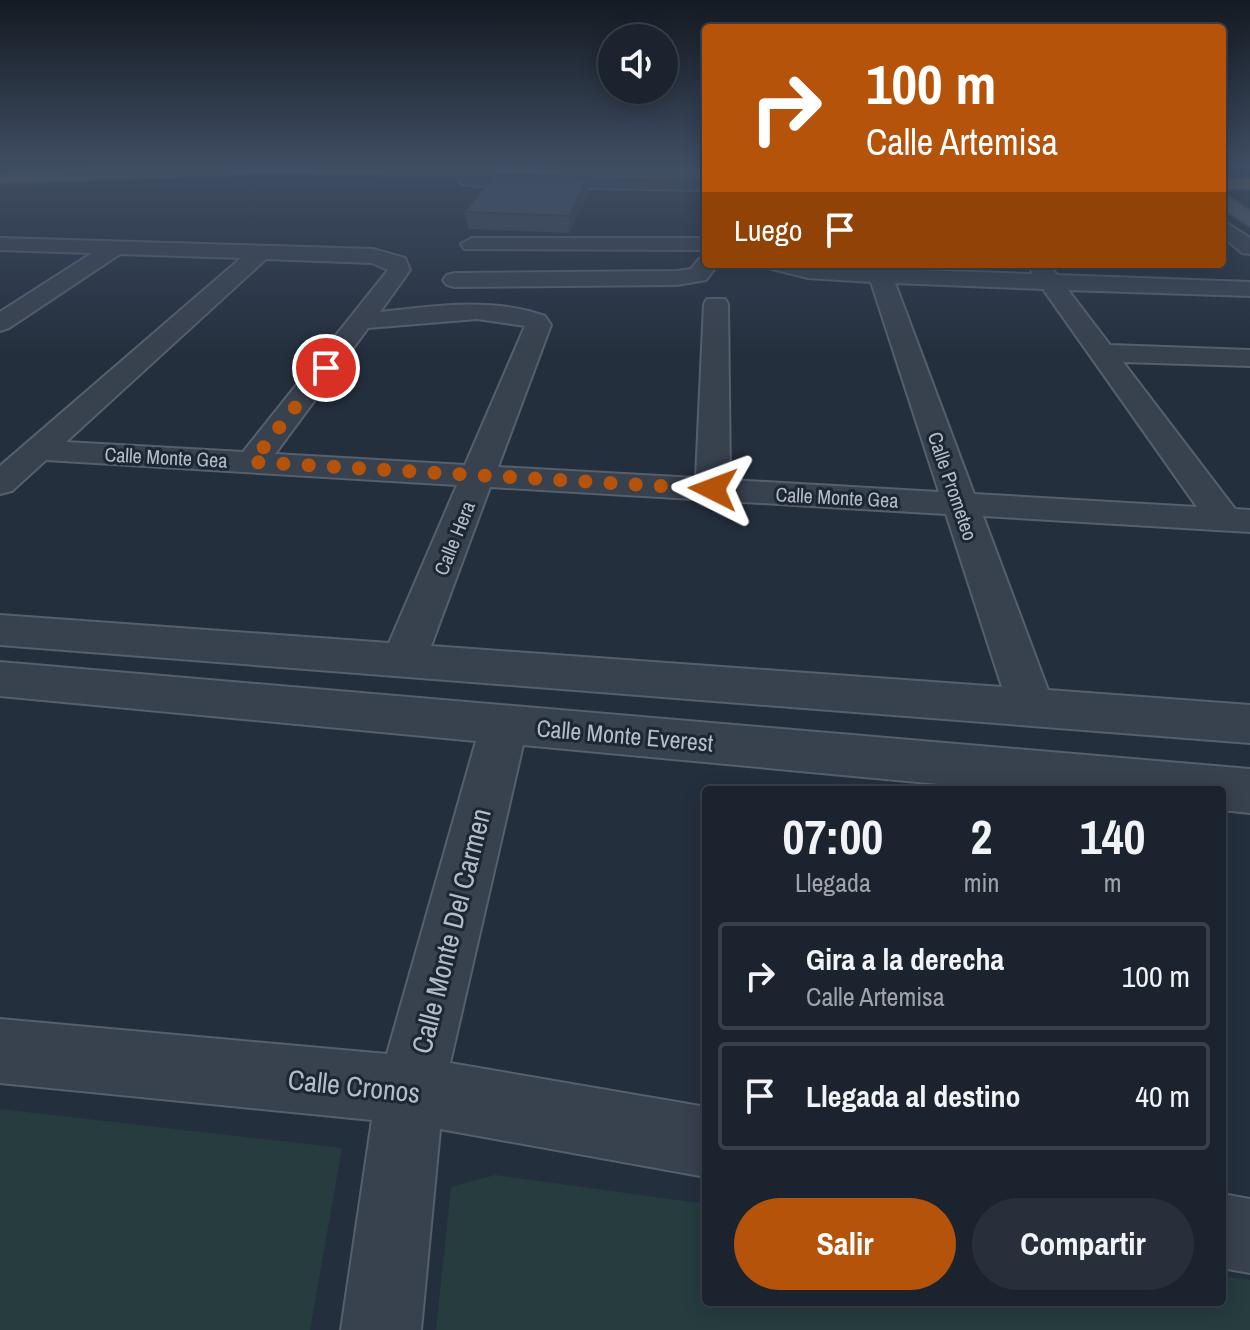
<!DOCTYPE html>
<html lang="es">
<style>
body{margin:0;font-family:"Archivo Narrow",sans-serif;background:#282f3a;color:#f1f3f6;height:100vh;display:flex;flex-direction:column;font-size:30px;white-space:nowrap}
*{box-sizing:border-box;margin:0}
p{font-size:26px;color:#a0a4aa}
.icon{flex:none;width:44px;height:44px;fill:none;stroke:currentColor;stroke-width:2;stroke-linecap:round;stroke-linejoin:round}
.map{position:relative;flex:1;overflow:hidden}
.sheet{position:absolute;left:702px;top:786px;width:524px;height:520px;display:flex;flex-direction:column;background:#1b232e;border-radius:8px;box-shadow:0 4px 20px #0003,0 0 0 2px #39404a}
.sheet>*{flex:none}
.top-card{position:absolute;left:702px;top:24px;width:524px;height:244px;border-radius:8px;box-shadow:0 4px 20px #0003,0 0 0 2px #39404a;background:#b45309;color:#fff;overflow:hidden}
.tools{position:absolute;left:598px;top:24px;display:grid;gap:16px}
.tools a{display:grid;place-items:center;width:80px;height:80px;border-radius:50%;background:#1b232e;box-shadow:0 4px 20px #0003,0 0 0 2px #39404a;font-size:40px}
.pin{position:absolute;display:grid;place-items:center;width:68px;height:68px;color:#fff;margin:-34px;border:4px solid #fff;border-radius:50%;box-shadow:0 2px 8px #0007}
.me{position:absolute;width:88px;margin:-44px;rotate:273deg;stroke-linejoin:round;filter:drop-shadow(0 0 6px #0008)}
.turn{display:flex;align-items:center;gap:28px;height:168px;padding:0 32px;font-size:36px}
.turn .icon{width:104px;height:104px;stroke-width:2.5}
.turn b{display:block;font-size:56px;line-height:68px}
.then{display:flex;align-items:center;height:76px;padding:0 32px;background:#0003;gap:16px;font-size:30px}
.eta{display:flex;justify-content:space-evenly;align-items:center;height:136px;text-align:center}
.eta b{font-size:48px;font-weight:700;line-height:56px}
.cta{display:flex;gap:16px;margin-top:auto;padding:16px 32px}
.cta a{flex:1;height:92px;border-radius:48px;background:#b45309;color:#fff;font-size:32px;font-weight:700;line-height:92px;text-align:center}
.cta a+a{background:#282f3a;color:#f1f3f6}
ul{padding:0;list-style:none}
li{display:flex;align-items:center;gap:24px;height:108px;margin:0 16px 12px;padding:0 16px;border:4px solid #39404a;border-radius:8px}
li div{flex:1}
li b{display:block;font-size:30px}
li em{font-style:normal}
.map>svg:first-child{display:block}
.green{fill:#263c3f}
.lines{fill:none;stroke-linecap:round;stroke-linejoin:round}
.minor-casing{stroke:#565f6c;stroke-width:4}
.major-casing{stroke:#414a57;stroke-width:4}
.highway-casing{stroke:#434c59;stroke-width:4}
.minor{fill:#38414e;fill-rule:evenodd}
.major{fill:#56606e;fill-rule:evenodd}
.highway{fill:#746855;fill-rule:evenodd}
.wall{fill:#3b4654}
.shaded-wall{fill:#303945}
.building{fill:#455162;stroke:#303945;stroke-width:2}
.route{stroke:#b45309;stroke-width:14;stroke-dasharray:0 25.2}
.labels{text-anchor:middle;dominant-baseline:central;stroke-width:6;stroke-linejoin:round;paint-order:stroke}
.far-street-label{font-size:20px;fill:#b4bcc9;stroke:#1d2633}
.street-label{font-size:24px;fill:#b4bcc9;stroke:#1d2633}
.near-street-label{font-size:28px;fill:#b4bcc9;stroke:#1d2633}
</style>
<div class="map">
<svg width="1250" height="1330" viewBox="0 0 1250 1330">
<rect width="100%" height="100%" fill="#242f3e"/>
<path class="green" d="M 0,1109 L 342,1148 L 310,1330 L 0,1330 Z
M 495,1175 L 706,1204 L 706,1302 L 1222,1302 L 1222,1276 L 1250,1280 L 1250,1330 L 436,1330 L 451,1187 Z"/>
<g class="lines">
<defs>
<path id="minor" d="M 462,166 L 476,166 L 478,176 L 706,180 L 706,190 L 478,186 L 462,184 L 459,180 Z
M 1222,220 L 1250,238 L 1250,254 L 1242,253 L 1222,236 Z
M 0,238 L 373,249 L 405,258 L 410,270 L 380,312 C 435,306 491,297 545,316 L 551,325 L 498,467 L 696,478 L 704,304 L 707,299 L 725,299 L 728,304 L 730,480 L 939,492 L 871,282 L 808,278 L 772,269 L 769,264 L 866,268 L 865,264 L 887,264 L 889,269 L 1033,274 L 1028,264 L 1048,264 L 1057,275 L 1250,282 L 1250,296 L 1068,290 L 1110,345 L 1250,350 L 1250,366 L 1123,362 L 1235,509 L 1250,510 L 1250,532 L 983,516 L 1048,690 L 1250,705 L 1250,743 L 0,645 L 0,615 L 389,643 L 457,485 L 46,460 L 12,491 L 0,494 L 0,466 L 241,258 L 120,254 L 9,328 L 0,331 L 0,312 L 92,253 L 0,250 ZM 266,259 L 372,263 L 388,270 L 243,452 L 66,442 ZM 895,283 L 1043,289 L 1197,507 L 974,494 ZM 477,319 L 525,326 L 465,465 L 275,454 L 368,328 ZM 490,487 L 946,514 L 1002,687 L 431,646 Z
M 472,238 L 706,238 L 706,250 L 464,249 L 461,244 Z
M 706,258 L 706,264 L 718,264 L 706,280 L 677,285 L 455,287 L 447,285 L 443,280 L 447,275 L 455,273 L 677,271 L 691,269 L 699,259 Z
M 0,662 L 1250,769 L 1250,813 L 1222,810 L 1222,790 L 1003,790 L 523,745 L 450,1063 L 706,1107 L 706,1177 L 440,1129 L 421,1330 L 341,1330 L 372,1120 L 0,1083 L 0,1019 L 387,1054 L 476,741 L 0,696 Z
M 1222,1194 L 1250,1199 L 1250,1273 L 1222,1268 Z"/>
<path id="major" d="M 1222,193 L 1250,211 L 1250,226 L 1222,208 Z"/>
<path id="highway" d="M 115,166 L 706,168 L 706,178 L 264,173 L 0,183 L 0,173 Z
M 1222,179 L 1250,179 L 1250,189 L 1222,189 Z"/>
</defs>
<use href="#minor" class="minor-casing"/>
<use href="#major" class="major-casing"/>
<use href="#highway" class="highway-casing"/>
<use href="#minor" class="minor"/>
<use href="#major" class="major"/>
<use href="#highway" class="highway"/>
</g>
<path class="wall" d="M 588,177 L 588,193 L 570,233 L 468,229 L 465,212 Z"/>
<path class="shaded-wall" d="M 588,177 L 588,193 L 570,233 L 569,216 Z"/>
<path class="building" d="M 495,174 L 588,177 L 569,216 L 465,212 Z"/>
<linearGradient id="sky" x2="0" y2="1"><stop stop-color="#141a22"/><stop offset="0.47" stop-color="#3f4d63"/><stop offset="1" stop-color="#3f4d63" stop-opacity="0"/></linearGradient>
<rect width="1250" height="352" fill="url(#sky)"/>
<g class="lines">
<path class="route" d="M 326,368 L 252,462 L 713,489"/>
</g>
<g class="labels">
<g class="far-street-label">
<text transform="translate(166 457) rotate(3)">Calle Monte Gea</text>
<text transform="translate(953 486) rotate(71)">Calle Prometeo</text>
<text transform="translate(837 497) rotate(3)">Calle Monte Gea</text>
<text transform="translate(454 538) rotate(-68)">Calle Hera</text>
</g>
<g class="street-label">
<text transform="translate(625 735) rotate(5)">Calle Monte Everest</text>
</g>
<g class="near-street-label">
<text transform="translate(451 931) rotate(-76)">Calle Monte Del Carmen</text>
<text transform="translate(354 1086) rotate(6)">Calle Cronos</text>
</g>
</g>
</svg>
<div class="tools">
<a><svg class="icon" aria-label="sound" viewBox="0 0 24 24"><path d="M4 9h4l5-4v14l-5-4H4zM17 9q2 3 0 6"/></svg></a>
</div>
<div class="pin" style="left:326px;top:368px;background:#d93025"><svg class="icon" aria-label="arrive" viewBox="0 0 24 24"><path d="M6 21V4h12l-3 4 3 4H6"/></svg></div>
<svg class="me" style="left:713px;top:489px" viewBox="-20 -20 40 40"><path d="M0-17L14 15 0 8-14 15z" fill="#b45309" stroke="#fff" stroke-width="4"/></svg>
<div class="top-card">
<div class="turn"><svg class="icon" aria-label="right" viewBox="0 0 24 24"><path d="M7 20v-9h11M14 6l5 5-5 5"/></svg><div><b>100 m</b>Calle Artemisa</div></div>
<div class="then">Luego<svg class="icon" aria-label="arrive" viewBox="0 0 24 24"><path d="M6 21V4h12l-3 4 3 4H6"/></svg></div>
</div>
<section class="sheet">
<div class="eta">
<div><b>07:00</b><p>Llegada</p></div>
<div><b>2</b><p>min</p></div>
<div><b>140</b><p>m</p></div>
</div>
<ul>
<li><svg class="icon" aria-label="right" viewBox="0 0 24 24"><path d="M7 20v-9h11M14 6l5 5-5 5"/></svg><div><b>Gira a la derecha</b><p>Calle Artemisa</p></div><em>100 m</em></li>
<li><svg class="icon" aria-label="arrive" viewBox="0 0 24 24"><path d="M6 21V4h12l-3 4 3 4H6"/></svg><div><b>Llegada al destino</b></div><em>40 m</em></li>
</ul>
<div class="cta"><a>Salir</a><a>Compartir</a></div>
</section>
</div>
